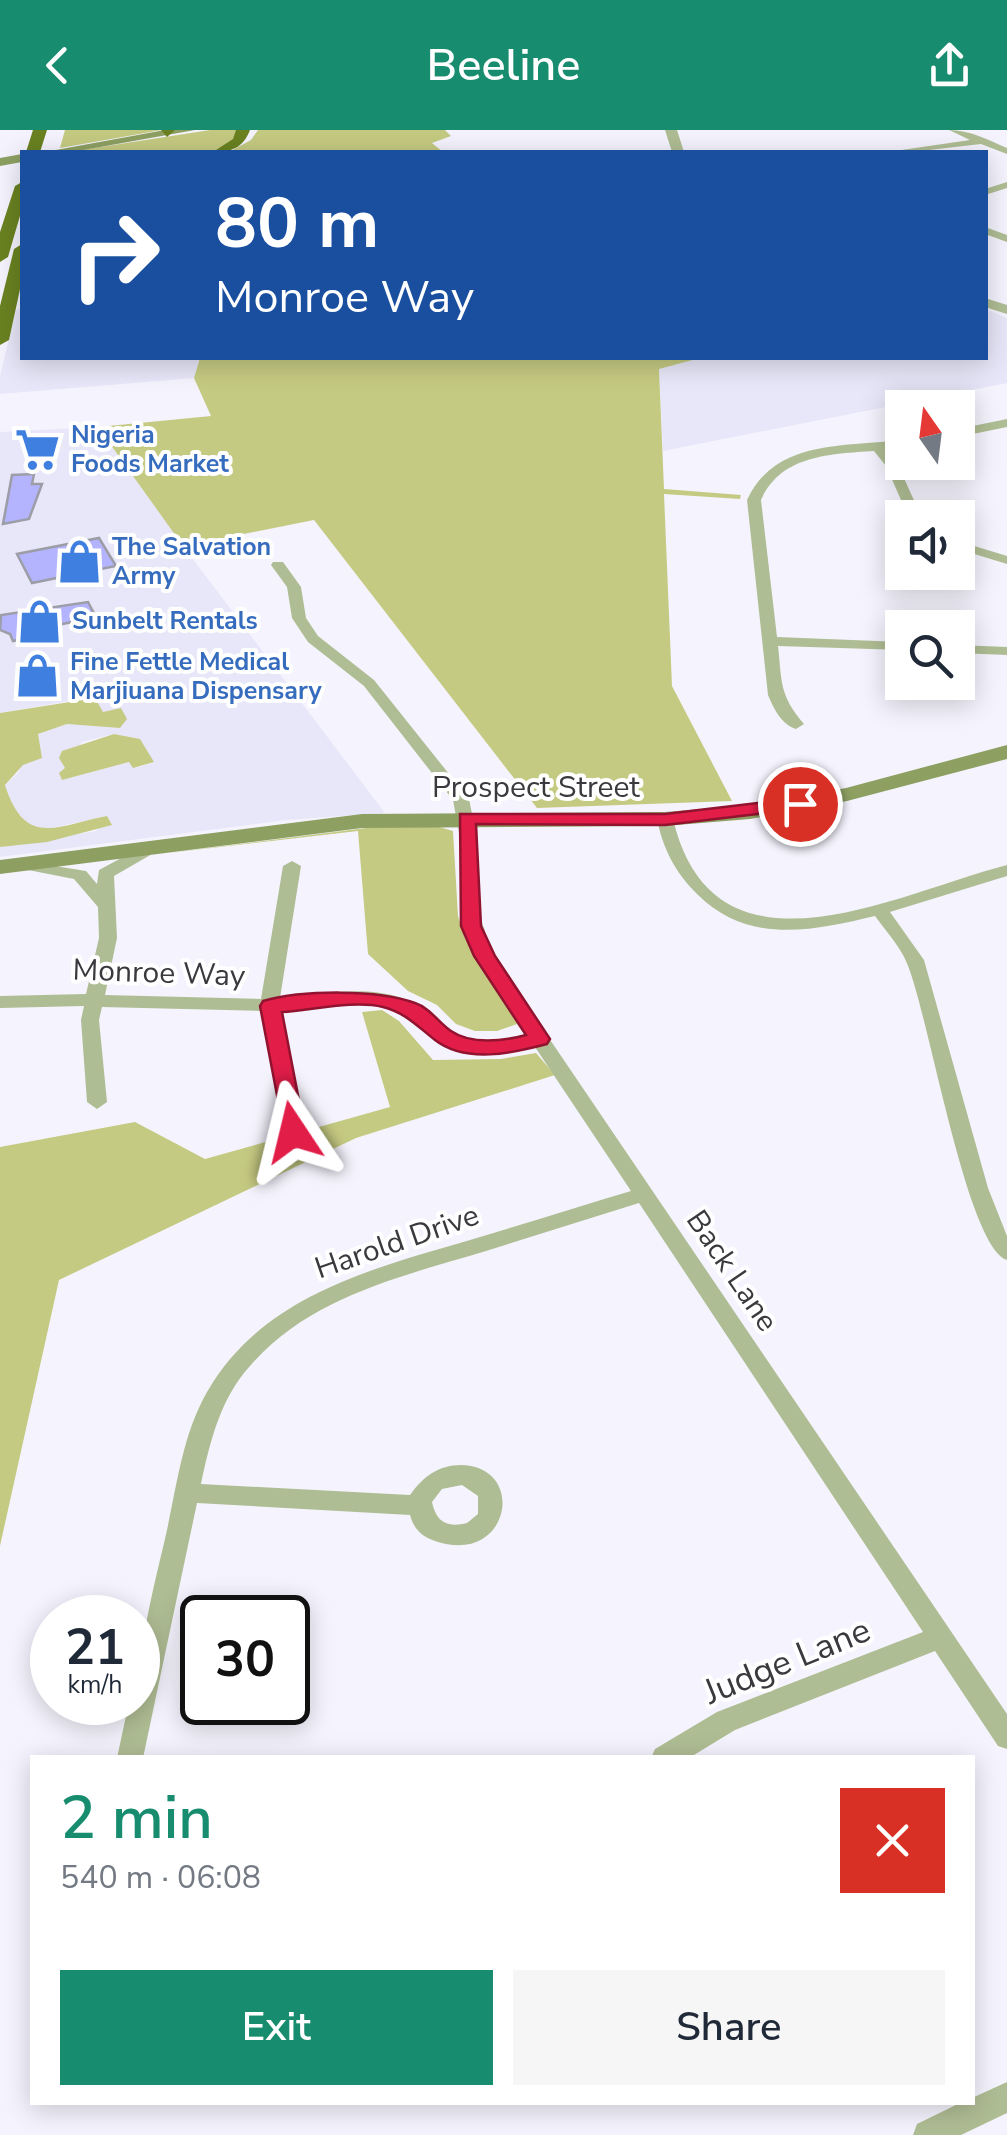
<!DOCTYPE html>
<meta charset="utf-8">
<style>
body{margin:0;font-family:"Nunito Sans",sans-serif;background:#f6f6f7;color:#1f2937;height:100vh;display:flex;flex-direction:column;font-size:38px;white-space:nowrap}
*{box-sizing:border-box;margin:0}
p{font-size:32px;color:#747a83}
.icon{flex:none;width:55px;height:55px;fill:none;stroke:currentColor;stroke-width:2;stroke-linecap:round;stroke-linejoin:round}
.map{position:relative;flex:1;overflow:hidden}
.side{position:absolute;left:30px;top:1625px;width:945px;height:350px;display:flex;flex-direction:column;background:#fff;border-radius:0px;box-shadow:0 5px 25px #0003}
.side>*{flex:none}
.top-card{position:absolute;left:20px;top:20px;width:968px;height:210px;border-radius:0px;box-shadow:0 5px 25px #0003;background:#1a4fa0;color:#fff;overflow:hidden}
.needle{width:65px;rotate:346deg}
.fabs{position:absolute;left:885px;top:260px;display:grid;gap:20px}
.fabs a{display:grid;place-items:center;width:90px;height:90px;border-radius:0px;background:#fff;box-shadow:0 5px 25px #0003;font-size:50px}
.speed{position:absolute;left:30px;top:1465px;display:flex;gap:20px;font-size:50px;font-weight:700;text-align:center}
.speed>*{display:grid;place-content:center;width:130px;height:130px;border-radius:50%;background:#fff;box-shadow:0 5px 25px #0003;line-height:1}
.speed small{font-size:25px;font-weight:400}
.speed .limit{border:5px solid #111;border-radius:15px;background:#fff;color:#111}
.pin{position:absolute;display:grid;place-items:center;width:85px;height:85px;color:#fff;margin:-42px;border:5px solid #fff;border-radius:50%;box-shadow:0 2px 10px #0007}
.me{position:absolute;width:110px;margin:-55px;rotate:350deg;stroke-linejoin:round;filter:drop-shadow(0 0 8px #0008)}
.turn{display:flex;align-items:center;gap:35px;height:210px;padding:0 30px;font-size:45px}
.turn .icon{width:130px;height:130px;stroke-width:2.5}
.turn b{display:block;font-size:70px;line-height:85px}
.round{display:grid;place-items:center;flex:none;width:105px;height:105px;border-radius:0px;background:#f6f6f7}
.headline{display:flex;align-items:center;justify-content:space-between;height:170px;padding:0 30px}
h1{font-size:60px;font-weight:600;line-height:75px;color:#188c6e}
.button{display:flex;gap:20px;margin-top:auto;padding:20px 30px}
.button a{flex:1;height:115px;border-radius:0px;background:#188c6e;color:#fff;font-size:40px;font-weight:600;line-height:115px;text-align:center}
.button a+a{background:#f6f6f7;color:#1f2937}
header{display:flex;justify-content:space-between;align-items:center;height:130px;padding:0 30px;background:#188c6e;color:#fff;font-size:45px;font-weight:600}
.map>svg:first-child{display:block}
.built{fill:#e8e7f9;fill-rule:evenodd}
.green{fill:#c5ca82}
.building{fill:#b3b4fd;stroke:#9c9da7;stroke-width:2.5}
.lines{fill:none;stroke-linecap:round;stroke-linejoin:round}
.minor{fill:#afbd94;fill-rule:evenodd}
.tertiary{fill:#afbd94;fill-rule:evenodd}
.secondary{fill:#8da062;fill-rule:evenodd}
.trunk{fill:#6a8221;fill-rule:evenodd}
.route{fill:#e11d48;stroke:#92132f;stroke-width:2.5}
.labels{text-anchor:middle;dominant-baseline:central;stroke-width:8;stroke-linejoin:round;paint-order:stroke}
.far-shop-label{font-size:25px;font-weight:bold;fill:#366cbe;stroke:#fff;text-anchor:start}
.street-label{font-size:30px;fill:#3a3a3e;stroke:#fff}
.near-street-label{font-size:35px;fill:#3a3a3e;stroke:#fff}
</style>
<header><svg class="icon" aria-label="back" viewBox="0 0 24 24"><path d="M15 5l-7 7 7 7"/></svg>Beeline<svg class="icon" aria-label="share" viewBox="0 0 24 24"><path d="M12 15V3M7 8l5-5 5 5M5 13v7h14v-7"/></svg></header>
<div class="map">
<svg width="1007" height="2005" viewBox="0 0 1007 2005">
<rect width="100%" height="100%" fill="#f5f4fe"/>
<path class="built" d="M 20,179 L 22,228 L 200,228 L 194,248 L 0,264 L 0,246 L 16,180 Z
M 985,179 L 1007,188 L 1007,253 L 663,321 L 659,238 L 700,228 L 985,228 Z
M 98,297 L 183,416 L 385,683 L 286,690 L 0,727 L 0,717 L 96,701 L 107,686 L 47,699 L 29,696 L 14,683 L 5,655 L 18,643 L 37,604 L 67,594 L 120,598 L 103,582 L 69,571 L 0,583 L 0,302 ZM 114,604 L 140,609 L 153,633 L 134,638 L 129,632 L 62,650 L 65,638 L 82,612 Z"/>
<path class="green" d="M 65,0 L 162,0 L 60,18 Z
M 210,0 L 240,0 L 228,16 L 214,22 L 68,22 Z
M 258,0 L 445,0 L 451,6 L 432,13 L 443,22 L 229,22 L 251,10 Z
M 200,228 L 700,228 L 659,239 L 664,359 L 741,365 L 740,369 L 664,364 L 672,556 L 732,671 L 537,678 L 314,390 L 183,416 L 98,297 L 211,286 L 194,248 Z
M 95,568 L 103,582 L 121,578 L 127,589 L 120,598 L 67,594 L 38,604 L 42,628 L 23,635 L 5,655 C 25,718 56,696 107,686 L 112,695 L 47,712 L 0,717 L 0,583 Z
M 114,604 L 140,609 L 154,632 L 133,638 L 129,632 L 62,650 L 59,643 L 65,638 L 59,628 L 62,621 Z
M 382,696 L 436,696 L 453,701 L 458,786 L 465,808 L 522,901 L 517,894 L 497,901 L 475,901 L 456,894 L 437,875 L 408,861 L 368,824 L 358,701 L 160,724 Z
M 382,880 L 399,891 L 433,930 L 501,929 L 536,923 L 555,945 L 356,1008 L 59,1150 L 0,1416 L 0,1017 L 135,992 L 205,1029 L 390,977 L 362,882 Z"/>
<path class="building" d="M 34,344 L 32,354 L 42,354 L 29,389 L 3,394 L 12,345 Z
M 99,408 L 116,436 L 32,453 L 17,424 Z
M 88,472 L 96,487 L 24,502 L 27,508 L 13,511 L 10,504 L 0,500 L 1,485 Z"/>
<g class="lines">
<path class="minor" d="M 949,0 C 970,0 988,10 1007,18 L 1007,24 L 981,14 L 912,22 L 888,22 L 970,10 Z
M 1007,52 L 1007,58 L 985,65 L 985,59 Z
M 985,97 L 1007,105 L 1007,112 L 985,104 Z
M 1007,289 L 1007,297 L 958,307 L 958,299 Z
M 902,310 L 902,318 L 886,319 L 898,335 L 922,388 L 909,388 L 886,336 L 874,321 C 830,324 781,325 761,370 L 777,507 L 902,512 L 902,520 L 778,516 C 782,552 779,565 804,594 L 796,599 C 781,594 774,579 768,565 L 747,370 C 775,309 845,317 902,310 Z
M 958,411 L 1007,426 L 1007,434 L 958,419 Z
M 273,432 L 283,432 L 301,457 L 306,488 L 318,506 L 374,550 L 469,669 L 477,708 L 480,787 L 494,827 L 1007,1584 L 1007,1619 L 998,1616 L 935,1521 L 735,1600 L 689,1628 L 651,1628 L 655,1619 L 717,1582 L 923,1502 L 639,1073 C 588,1089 537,1105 486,1121 C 403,1146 309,1167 250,1236 C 220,1269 210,1312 201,1354 L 410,1365 C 423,1347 438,1335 461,1335 C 528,1336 510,1437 435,1411 C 421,1406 414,1399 410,1385 L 197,1373 L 143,1628 L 117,1628 L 129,1572 L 138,1572 C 138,1514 154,1457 167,1400 C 177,1354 183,1304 207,1262 C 262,1166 371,1139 470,1110 C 524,1094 577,1077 631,1061 L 535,917 C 499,926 461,930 430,905 C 418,895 407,883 392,878 C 359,866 315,876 282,880 L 303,1002 L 293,1009 L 283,1002 L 263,881 L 102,877 L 99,890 L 107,972 L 97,979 L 87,972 L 81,890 L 84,876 L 0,878 L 0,866 L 86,864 L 99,808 L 98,777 L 74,749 L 18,738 L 15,734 L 18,730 L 86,741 L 97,754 L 99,740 L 153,711 L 161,716 L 159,720 L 114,746 L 117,808 L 105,865 L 261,869 L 283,736 L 292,731 L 301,736 L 280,868 C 319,864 364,855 402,868 C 417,874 429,884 441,894 C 467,916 496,913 528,906 L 476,827 L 467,807 L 461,767 L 460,708 L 453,670 L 364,556 L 308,512 L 292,488 L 287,457 L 271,435 ZM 462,1355 L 478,1366 L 478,1384 L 467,1393 C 447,1398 436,1392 432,1372 L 442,1359 Z
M 958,515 L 1007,517 L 1007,525 L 958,523 Z
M 665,684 L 673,689 C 714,862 897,763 1007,735 L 1007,746 L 890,782 L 924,830 L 988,1058 L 1007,1106 L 1007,1130 C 966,1117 928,879 906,831 C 899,815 885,800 875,786 C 812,801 748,815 697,764 C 675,742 663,719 657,689 Z
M 1007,1952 L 1007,1983 L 961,2005 L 913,2005 L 917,1994 L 962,1972 L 972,1972 L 972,1968 Z"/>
<path class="tertiary" d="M 665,0 L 677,0 L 684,22 L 672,22 Z
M 985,168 L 1007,175 L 1007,184 L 985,177 Z"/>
<path class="secondary" d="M 165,0 L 195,0 L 72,22 L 45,22 Z
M 22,24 L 22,32 L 0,36 L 0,28 Z
M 1007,615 L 1007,629 L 847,671 L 750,689 L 665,696 L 362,698 L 0,744 L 0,730 L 362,684 L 665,682 L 750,675 L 846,658 Z"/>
<path class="trunk" d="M 33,0 L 47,0 L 40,22 L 26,22 Z
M 161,0 L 175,0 L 167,7 Z
M 236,0 L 250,0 C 243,18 232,22 213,22 L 233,9 Z
M 22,52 L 22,79 L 8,127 L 0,132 L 0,102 L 15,56 Z
M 22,114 L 22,150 L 9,210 L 0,215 L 0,176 L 14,119 Z"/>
</g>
<path class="route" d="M 800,668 L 810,674 L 807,678 L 665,695 L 476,694 L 481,796 L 495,826 L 550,909 L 547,914 C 513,923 466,934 435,910 C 417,896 406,883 383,877 C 354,870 313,880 282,882 L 305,1002 L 301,1007 L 285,1007 L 260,876 L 263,871 C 302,860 378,859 415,873 C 430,878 439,893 451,901 C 471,915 504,911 526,905 L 474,826 L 461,796 L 460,684 L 665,684 Z"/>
<defs>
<symbol id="supermarket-bare" viewBox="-9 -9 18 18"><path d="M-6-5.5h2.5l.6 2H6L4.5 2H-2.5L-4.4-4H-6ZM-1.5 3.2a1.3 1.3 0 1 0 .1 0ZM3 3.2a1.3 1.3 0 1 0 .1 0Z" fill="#3f7fe0" stroke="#fff" stroke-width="2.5" paint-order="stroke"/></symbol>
<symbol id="shop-bare" viewBox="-9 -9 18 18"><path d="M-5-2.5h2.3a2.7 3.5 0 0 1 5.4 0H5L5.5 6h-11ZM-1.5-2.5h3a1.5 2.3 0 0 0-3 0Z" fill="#3f7fe0" stroke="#fff" stroke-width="2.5" paint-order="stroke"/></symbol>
</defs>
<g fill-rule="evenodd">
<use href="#supermarket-bare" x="6" y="288" width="63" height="63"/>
<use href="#shop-bare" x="48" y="400" width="63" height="63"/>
<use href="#shop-bare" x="8" y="460" width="63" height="63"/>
<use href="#shop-bare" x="6" y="514" width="63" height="63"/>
</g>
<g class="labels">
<g class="far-shop-label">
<text x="71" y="305">Nigeria<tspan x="71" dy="29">Foods Market</tspan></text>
<text x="112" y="417">The Salvation<tspan x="112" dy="29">Army</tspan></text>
<text x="72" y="491">Sunbelt Rentals</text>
<text x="70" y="532">Fine Fettle Medical<tspan x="70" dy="29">Marjiuana Dispensary</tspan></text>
</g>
<g class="street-label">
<text x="536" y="657">Prospect Street</text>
<text transform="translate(159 843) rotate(2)">Monroe Way</text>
<text transform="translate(397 1112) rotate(-19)">Harold Drive</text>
<text transform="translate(732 1141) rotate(56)">Back Lane</text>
</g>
<g class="near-street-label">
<text transform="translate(787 1531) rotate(-22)">Judge Lane</text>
</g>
</g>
</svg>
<div class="fabs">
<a><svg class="needle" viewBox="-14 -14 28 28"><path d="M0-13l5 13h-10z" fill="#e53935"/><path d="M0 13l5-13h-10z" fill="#747a83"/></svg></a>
<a><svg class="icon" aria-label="sound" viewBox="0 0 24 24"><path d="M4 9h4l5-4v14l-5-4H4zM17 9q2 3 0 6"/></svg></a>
<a><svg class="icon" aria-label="search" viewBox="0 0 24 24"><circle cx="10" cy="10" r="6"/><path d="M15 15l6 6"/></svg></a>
</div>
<div class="speed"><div>21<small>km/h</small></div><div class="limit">30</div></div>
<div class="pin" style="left:800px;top:674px;background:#d93025"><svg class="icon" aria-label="arrive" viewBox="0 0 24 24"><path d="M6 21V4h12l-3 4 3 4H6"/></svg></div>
<svg class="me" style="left:293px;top:1002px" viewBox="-20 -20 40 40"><path d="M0-17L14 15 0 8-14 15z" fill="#e11d48" stroke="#fff" stroke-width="4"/></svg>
<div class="top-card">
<div class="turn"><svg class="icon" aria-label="right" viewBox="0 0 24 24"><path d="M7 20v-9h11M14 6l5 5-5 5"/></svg><div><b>80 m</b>Monroe Way</div></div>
</div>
<section class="side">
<div class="headline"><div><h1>2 min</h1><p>540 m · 06:08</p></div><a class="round" style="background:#d93025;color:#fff"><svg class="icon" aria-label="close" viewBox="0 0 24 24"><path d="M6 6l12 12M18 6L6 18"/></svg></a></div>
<div class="button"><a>Exit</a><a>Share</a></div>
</section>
</div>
